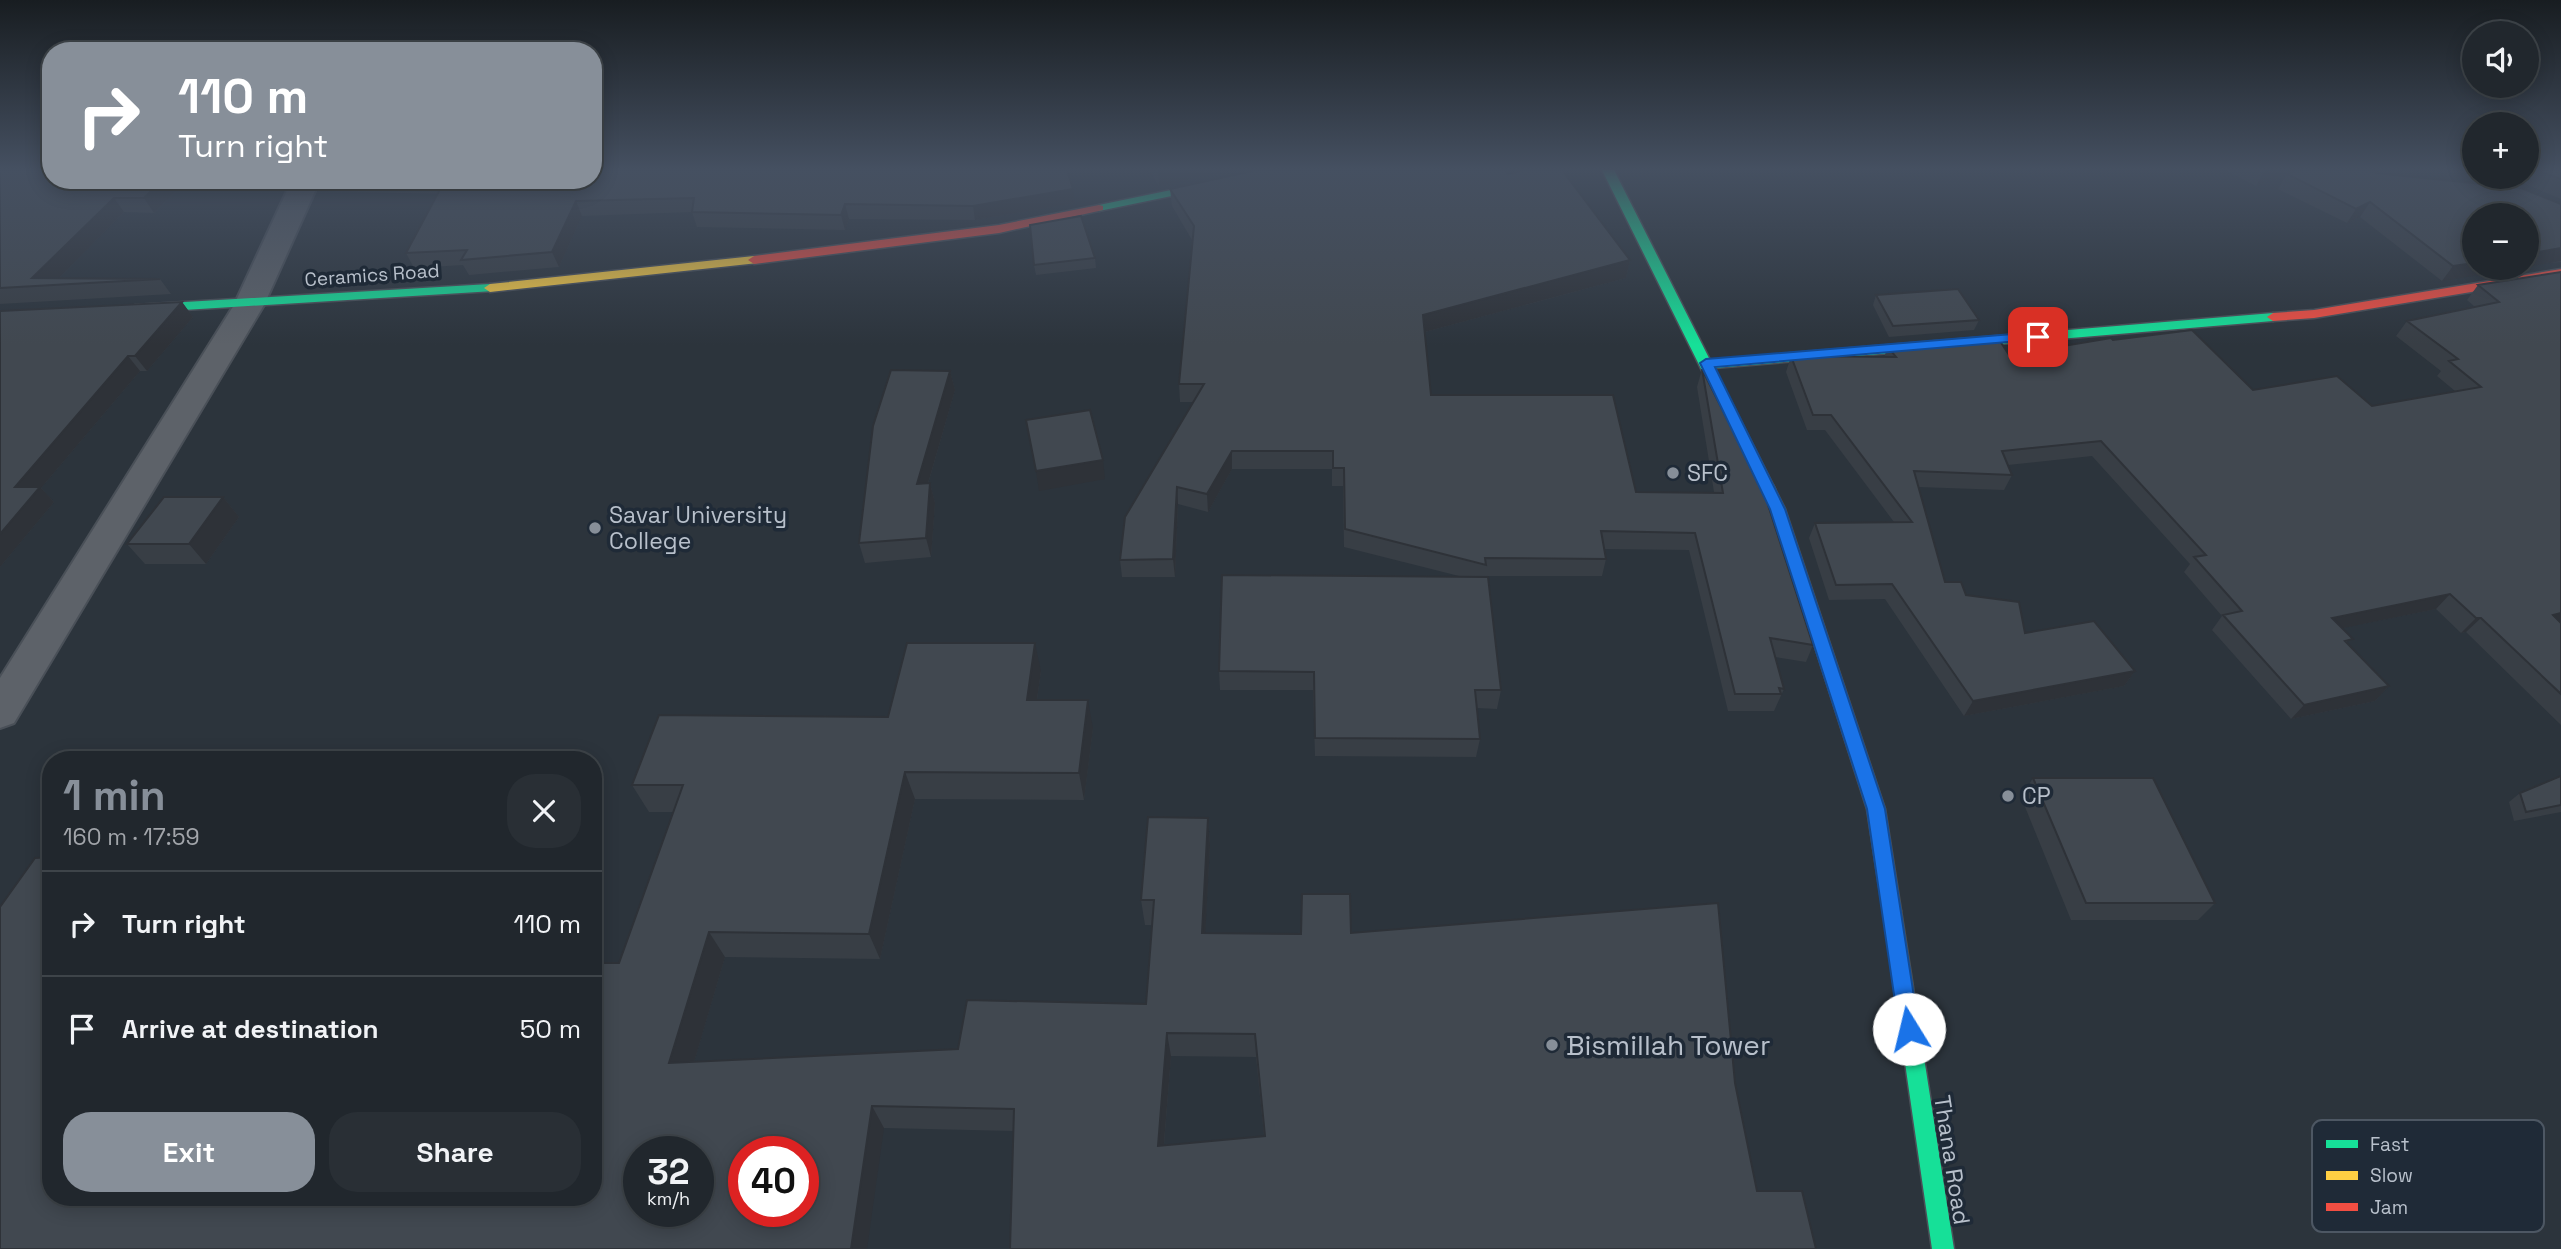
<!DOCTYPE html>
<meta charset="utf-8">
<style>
body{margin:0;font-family:"Space Grotesk",sans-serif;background:#292f35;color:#f1f3f6;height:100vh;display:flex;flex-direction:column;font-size:26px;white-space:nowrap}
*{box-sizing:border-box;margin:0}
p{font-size:23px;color:#a2a5aa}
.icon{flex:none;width:38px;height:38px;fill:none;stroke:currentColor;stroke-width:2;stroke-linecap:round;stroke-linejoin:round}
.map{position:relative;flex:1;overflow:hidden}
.panel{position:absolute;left:42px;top:751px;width:560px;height:455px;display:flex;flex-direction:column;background:#21272d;border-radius:28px;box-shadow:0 4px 18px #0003,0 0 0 2px #3e4449}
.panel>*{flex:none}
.guide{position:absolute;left:42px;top:42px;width:560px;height:147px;border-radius:28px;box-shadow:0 4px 18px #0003,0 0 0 2px #3e4449;background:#878f99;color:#fff;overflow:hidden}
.tools{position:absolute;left:2462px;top:21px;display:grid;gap:14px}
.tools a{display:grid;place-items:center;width:77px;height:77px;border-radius:50%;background:#21272d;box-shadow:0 4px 18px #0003,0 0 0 2px #3e4449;font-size:35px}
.speed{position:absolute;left:623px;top:1136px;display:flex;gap:14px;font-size:35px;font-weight:700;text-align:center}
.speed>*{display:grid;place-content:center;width:91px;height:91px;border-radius:50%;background:#21272d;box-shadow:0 4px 18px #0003,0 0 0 2px #3e4449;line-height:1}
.speed small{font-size:18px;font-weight:400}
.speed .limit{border:10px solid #d22;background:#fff;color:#111}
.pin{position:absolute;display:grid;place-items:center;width:60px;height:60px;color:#fff;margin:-30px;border-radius:14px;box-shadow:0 4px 10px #0006}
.me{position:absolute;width:77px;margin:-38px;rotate:351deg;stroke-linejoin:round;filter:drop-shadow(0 0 5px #0008)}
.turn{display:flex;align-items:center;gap:24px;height:147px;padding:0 21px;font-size:32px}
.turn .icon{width:91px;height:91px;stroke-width:2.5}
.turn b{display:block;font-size:49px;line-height:60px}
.round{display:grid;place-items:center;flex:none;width:74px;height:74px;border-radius:28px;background:#292f35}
.overview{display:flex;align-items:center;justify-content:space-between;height:119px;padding:0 21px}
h1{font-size:42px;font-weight:600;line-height:52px;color:#878f99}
.button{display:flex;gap:14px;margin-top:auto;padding:14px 21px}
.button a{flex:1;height:80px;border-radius:28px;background:#878f99;color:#fff;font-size:28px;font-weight:600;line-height:80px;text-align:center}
.button a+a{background:#292f35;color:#f1f3f6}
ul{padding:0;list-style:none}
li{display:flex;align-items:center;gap:21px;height:105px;padding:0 21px;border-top:2px solid #3e4449}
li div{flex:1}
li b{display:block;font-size:26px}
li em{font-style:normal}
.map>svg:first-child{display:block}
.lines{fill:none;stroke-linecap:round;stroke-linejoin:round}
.street-casing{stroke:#4a5058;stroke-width:4}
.fast-casing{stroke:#4a5058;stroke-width:3}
.slow-casing{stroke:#4a5058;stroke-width:3}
.jam-casing{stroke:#4a5058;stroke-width:3}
.street{fill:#5d6269;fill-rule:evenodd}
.fast{fill:#16e098;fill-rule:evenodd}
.slow{fill:#ffcf43;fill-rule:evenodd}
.jam{fill:#f24e42;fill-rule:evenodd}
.wall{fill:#383e45;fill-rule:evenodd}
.shaded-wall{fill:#2e3238}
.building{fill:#414850;stroke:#2e3238;stroke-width:2;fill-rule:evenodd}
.route{fill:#1a73e8;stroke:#114b97;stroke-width:2}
.poi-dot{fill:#878f99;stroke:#1f2a37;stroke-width:2.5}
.labels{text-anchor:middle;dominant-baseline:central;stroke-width:7;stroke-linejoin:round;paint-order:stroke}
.far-street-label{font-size:19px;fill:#b8c0cb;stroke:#1f2a37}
.poi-label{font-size:23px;fill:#b8c0cb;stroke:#1f2a37;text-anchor:start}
.street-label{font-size:23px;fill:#b8c0cb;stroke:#1f2a37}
.near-poi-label{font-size:28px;fill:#b8c0cb;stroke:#1f2a37;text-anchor:start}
.key{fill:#1f2a37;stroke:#4d5763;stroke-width:2}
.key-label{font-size:19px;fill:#b8c0cb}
</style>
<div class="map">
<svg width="2561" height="1249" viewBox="0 0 2561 1249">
<rect width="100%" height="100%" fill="#2c343c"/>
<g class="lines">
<defs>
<path id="street" d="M 292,180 L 320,180 L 264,305 L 14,723 L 0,728 L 0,678 L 234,305 Z"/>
<path id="fast" d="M 1267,170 L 1289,170 L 1283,173 L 1099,211 L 1093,208 L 1099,205 Z
M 1602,170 L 1614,170 L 1710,360 L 2273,313 L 2279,317 L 2273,321 L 1714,368 L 1775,489 L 1768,494 L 1761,489 Z
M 490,284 L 494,285 L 494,291 L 135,313 L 129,309 L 135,305 Z
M 1892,903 L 1899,905 L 1901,911 L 1954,1249 L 1932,1249 L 1883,911 L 1885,905 Z"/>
<path id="slow" d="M 754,256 L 760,260 L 758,263 L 490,292 L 484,288 L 490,284 Z
M 1768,484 L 1773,485 L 1785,509 L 1885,809 L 1901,911 L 1899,917 L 1892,919 L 1885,917 L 1883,911 L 1867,809 L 1771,509 L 1761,489 Z"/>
<path id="jam" d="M 1099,205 L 1103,206 L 1103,210 L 999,233 L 754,264 L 748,260 L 754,256 L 999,225 Z
M 2561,269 L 2561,277 L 2314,318 L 2273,321 L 2267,317 L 2273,313 L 2314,310 Z"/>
</defs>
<use href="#street" class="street-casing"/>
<use href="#fast" class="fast-casing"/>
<use href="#slow" class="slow-casing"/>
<use href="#jam" class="jam-casing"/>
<use href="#street" class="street"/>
<use href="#fast" class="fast"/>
<use href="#slow" class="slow"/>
<use href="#jam" class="jam"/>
</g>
<path class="wall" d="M 0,170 L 187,180 L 154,213 L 124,212 L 59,278 L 160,279 L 171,294 L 0,304 Z
M 1149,170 L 1233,170 L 1159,186 Z
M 2225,170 L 2293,170 L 2256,186 Z
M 2527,170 L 2561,170 L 2561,199 L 2523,183 L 2491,177 L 2527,177 Z
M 2376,173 L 2561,204 L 2561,262 L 2474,268 L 2442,281 L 2360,217 L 2347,223 L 2278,189 L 2287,174 Z
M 1508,174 L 1630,260 L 1626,278 L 1425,332 L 1431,395 L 1636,492 L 1714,492 L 1697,387 L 1702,369 L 1813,645 L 1806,662 L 1775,657 L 1784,689 L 1774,711 L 1728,711 L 1689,550 L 1604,549 L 1606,559 L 1602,576 L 1484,576 L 1501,690 L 1497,709 L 1477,708 L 1480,739 L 1476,757 L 1315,756 L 1313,690 L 1220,690 L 1219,671 L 1459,576 L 1344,547 L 1343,486 L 1332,486 L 1332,469 L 1232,469 L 1208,512 L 1178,504 L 1175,577 L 1122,577 L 1120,560 L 1194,402 L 1180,402 L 1179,384 L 1192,240 L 1172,206 L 1170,189 Z
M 311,180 L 593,180 L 1075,203 L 975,220 L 849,219 L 845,230 L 697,227 L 692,212 L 582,216 L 559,267 L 469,275 L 463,265 L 414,268 L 406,253 L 438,194 L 318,191 Z
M 1095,258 L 1096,268 L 1036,275 L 1034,265 Z
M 2561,272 L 2561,725 L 2466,632 L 2461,633 L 2436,609 L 2342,628 L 2348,644 L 2389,686 L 2375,701 L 2291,719 L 2212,630 L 2222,616 L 2184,572 L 2190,564 L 2092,456 L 2008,465 L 2012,475 L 2004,490 L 1918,487 L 1945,582 L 2025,633 L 2135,671 L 2124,686 L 1964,716 L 1885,599 L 1829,600 L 1809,538 L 1815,523 L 1894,522 L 1825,430 L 1807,430 L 1786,372 L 1791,356 L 1884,357 L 1888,347 L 2009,355 L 2113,340 L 2253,390 L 2372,406 L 2455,391 L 2437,376 L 2441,371 L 2396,336 L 2407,321 L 2475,307 L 2467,300 L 2478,285 Z
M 1876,295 L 1979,320 L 1974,330 L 1889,337 L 1873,305 Z
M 182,302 L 193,317 L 147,371 L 140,371 L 41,488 L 54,502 L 0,567 L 0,311 Z
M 950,371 L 955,390 L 928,484 L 930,483 L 935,503 L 931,557 L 865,563 L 859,543 Z
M 223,497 L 239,517 L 206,564 L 145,564 L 127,544 Z
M 1041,671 L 1037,700 L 1093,728 L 1084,800 L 915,799 L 880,959 L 725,957 L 694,1062 L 958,1049 L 1146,1004 L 1152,925 L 1145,925 L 1141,900 L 1208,818 L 1210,845 L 1205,933 L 1301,934 L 1351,933 L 1735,1083 L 1757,1191 L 1816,1249 L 1013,1131 L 884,1128 L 0,1249 L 1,907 L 51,1197 L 619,963 L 674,812 L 649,812 L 632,785 L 888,717 ZM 1171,1056 L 1256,1057 L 1264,1136 L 1164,1145 Z
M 2561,776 L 2561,812 L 2514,821 L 2509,802 L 2520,793 Z
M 2033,778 L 2215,903 L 2198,920 L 2071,920 L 2021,797 Z"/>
<path class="shaded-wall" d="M 1158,170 L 1233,170 L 1159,186 Z
M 2265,170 L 2293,170 L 2256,186 Z
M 162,180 L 187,180 L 154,213 L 144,198 Z
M 1073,189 L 1075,203 L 975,220 L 973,206 Z
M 114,198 L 124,212 L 52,285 L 32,278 Z
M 576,201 L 582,216 L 559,267 L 552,252 Z
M 2370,202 L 2360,217 L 2347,223 L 2356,209 Z
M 845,204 L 849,219 L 845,230 L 841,215 Z
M 2561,248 L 2561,261 L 2527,267 L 2527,254 Z
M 1630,260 L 1626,278 L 1421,333 L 1423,315 Z
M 2474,263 L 2474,268 L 2522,268 L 2442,281 L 2453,266 Z
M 182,302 L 193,317 L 147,371 L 135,356 Z
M 128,356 L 140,371 L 41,488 L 54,502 L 0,567 L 0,534 L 15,487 Z
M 950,371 L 955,390 L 922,504 L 917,484 Z
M 1232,451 L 1232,469 L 1208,512 L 1207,494 Z
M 1103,460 L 1105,479 L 1039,491 L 1036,471 Z
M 930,483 L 935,503 L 931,557 L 926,538 Z
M 1177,487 L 1178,504 L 1175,577 L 1173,559 Z
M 223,497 L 239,517 L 206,564 L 189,544 Z
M 2450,594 L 2436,609 L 2319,633 L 2332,618 Z
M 2561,613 L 2561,625 L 2553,615 Z
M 2476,618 L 2481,618 L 2466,632 L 2461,633 Z
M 1035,643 L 1041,671 L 1033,727 L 1027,700 Z
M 2135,671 L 2124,686 L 1964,716 L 1973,701 Z
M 2389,686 L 2375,701 L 2291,719 L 2304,705 Z
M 1088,700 L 1093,728 L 1084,800 L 1079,773 Z
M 905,772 L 915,799 L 880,959 L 869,934 Z
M 1208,818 L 1210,845 L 1204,958 L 1202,933 Z
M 709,932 L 725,957 L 687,1086 L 669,1063 Z
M 1167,1033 L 1171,1056 L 1162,1167 L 1158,1146 Z
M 872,1106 L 884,1128 L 867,1249 L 851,1249 Z"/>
<path class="building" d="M 0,170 L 51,170 L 51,180 L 162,180 L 144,198 L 114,198 L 32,278 L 160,279 L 0,288 Z
M 593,170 L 1067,170 L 1073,189 L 973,206 L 845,204 L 841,215 L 692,212 L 694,198 L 576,201 L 552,252 L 461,260 L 467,250 L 406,253 L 445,180 L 593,180 Z
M 1257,170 L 1505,170 L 1508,174 L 1523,170 L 1562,170 L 1630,260 L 1423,315 L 1431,395 L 1613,395 L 1636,492 L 1723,493 L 1702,369 L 1764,492 L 1813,645 L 1770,638 L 1784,689 L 1779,688 L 1781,694 L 1735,694 L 1695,533 L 1601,531 L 1606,559 L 1485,558 L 1486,565 L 1345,529 L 1344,468 L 1333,468 L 1333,451 L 1232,451 L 1207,494 L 1177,487 L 1173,559 L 1120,560 L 1125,517 L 1204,384 L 1179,384 L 1194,226 L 1170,189 Z
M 2295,170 L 2369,170 L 2376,173 L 2521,188 L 2561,204 L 2561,248 L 2527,254 L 2527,215 L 2474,215 L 2474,263 L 2453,266 L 2370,202 L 2356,209 L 2287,174 Z
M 2536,170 L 2561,170 L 2561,179 Z
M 1081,216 L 1095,258 L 1034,265 L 1030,225 Z
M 2561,272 L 2561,613 L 2553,615 L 2561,623 L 2561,694 L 2481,618 L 2476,618 L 2450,594 L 2332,618 L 2353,639 L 2345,641 L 2389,686 L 2304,705 L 2223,615 L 2242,611 L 2194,557 L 2206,555 L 2101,441 L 2002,451 L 2012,475 L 1914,471 L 1945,582 L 1961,582 L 1966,595 L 2019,602 L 2025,633 L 2094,621 L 2135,671 L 1973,701 L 1892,584 L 1836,585 L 1815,523 L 1912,522 L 1831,415 L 1813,415 L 1791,356 L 1896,357 L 1888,347 L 1998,338 L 2009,355 L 2111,338 L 2113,340 L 2192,330 L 2253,390 L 2337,376 L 2372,406 L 2481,387 L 2449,361 L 2458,359 L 2407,321 L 2499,302 L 2478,285 Z
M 1958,289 L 1979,320 L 1893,326 L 1876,295 Z
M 182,302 L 135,356 L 128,356 L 15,487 L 40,487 L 0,534 L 0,311 Z
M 891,370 L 950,371 L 917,484 L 930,483 L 926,538 L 859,543 L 873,426 Z
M 1090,410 L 1103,460 L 1036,471 L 1026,420 Z
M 164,497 L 223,497 L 189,544 L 127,544 Z
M 1222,575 L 1488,577 L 1501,690 L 1475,690 L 1480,739 L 1315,738 L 1314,672 L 1219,671 Z
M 907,643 L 1035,643 L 1027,700 L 1088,700 L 1079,773 L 905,772 L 869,934 L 709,932 L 669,1063 L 958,1049 L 967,1000 L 1146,1004 L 1154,900 L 1141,900 L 1148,817 L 1208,818 L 1202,933 L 1301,934 L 1302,894 L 1350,894 L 1351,933 L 1718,903 L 1735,1083 L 1757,1191 L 1802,1191 L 1816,1249 L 1010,1249 L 1014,1109 L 872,1106 L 851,1249 L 0,1249 L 0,907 L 35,858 L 51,857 L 51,1197 L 593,1197 L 593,963 L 619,963 L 683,785 L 632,785 L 659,715 L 888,717 ZM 1167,1033 L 1255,1034 L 1265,1136 L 1158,1146 ZM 639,1152 L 698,1152 L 698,1211 L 639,1211 ZM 744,1152 L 803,1152 L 803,1211 L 744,1211 Z
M 2561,776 L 2561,805 L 2526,812 L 2520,793 Z
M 2033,778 L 2153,778 L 2215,903 L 2086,903 Z"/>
<linearGradient id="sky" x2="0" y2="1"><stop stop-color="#181d21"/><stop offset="0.49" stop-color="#455061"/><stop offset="1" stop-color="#455061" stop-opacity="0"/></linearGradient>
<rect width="2561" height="345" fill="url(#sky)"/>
<path class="route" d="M 2038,332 L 2044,337 L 2042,339 L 1715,367 L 1785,509 L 1885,809 L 1919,1029 L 1916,1036 L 1909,1039 L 1902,1036 L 1899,1029 L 1867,809 L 1770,509 L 1700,363 L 1706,359 Z"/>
<g class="poi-dot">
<circle cx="1673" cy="473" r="7"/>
<circle cx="595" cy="528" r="7"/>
<circle cx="2008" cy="796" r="7"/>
<circle cx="1552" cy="1045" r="7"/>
</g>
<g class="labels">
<g class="far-street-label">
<text transform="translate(372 275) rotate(-4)">Ceramics Road</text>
</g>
<g class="poi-label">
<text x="1687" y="473">SFC</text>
<text x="609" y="515">Savar University<tspan x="609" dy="26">College</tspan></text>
<text x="2022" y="796">CP</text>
</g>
<g class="street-label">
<text transform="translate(1952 1160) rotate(81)">Thana Road</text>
</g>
<g class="near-poi-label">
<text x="1566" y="1045">Bismillah Tower</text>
</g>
</g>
<rect x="2312" y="1120" width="232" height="112" rx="10" class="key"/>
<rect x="2326" y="1140" width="32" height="8" fill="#16e098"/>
<rect x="2326" y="1171" width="32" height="9" fill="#ffcf43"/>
<rect x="2326" y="1203" width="32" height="8" fill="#f24e42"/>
<g class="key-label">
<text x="2370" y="1151">Fast</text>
<text x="2370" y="1182">Slow</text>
<text x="2370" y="1214">Jam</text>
</g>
</svg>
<div class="tools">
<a><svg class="icon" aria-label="sound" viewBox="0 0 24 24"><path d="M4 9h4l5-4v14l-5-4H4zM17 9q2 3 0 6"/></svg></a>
<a>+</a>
<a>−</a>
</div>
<div class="speed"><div>32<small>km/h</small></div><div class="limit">40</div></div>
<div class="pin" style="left:2038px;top:337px;background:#d93025"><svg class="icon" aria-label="arrive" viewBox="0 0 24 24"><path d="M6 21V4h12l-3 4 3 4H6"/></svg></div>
<svg class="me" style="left:1909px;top:1029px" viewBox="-20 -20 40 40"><circle r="19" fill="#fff"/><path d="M0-13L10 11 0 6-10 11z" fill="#1a73e8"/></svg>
<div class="guide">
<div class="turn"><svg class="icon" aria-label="right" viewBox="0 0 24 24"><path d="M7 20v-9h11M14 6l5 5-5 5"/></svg><div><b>110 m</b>Turn right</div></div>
</div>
<section class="panel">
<div class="overview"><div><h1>1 min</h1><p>160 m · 17:59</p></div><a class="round"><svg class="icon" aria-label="close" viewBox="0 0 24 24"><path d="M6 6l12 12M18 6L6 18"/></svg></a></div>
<ul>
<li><svg class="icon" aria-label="right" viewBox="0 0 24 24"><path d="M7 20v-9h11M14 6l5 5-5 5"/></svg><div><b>Turn right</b></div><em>110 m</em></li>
<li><svg class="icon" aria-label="arrive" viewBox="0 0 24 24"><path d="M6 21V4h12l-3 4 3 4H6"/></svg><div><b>Arrive at destination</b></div><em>50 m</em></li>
</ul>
<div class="button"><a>Exit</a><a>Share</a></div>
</section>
</div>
